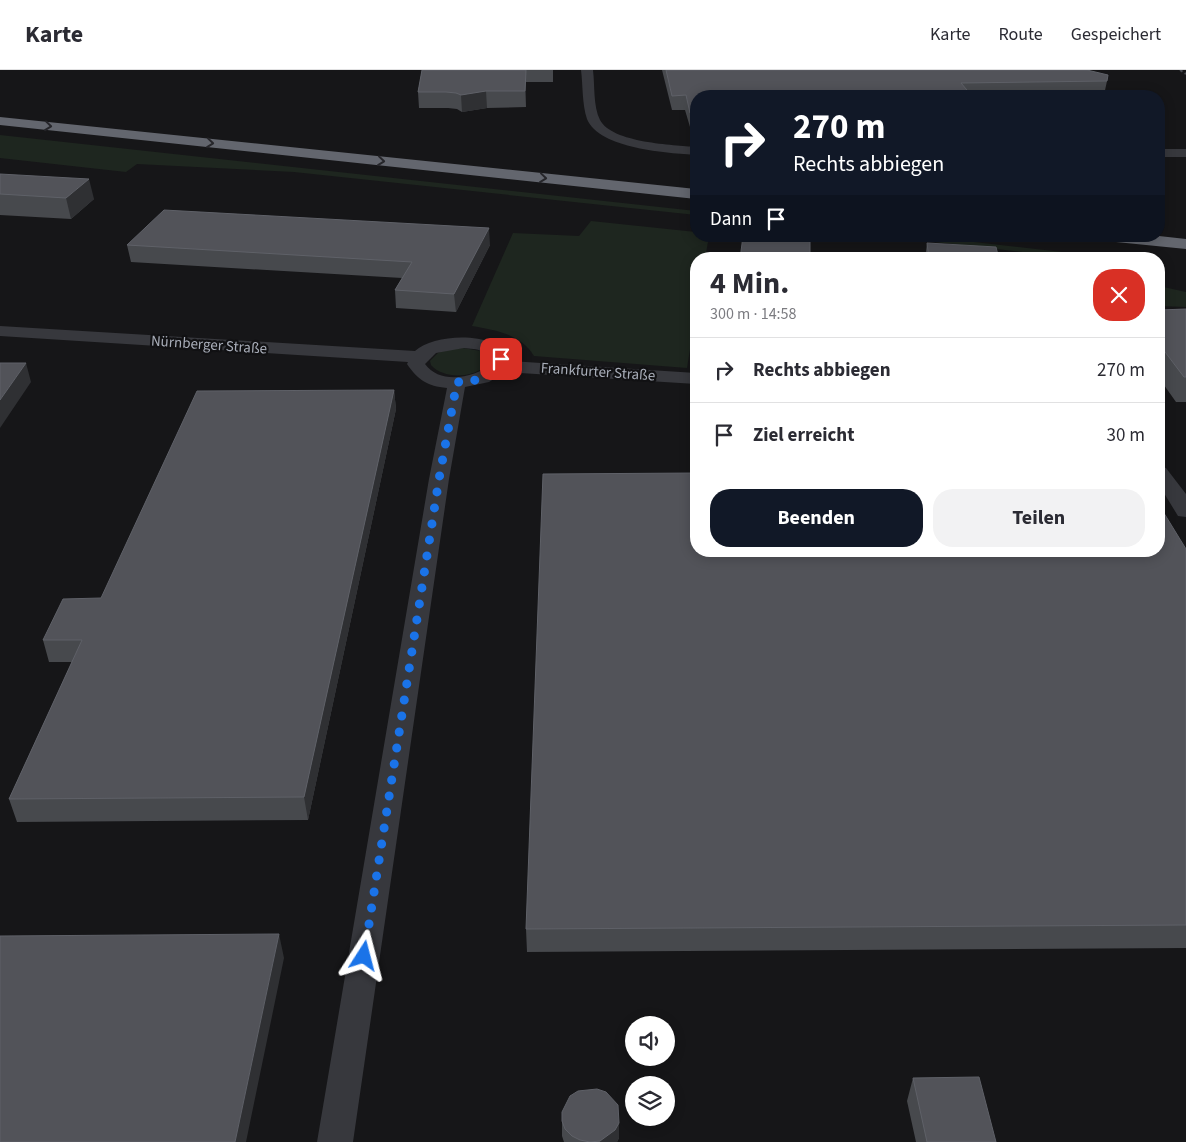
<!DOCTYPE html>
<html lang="de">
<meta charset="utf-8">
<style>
body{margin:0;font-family:"Source Sans 3",sans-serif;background:#f2f2f3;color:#2b2b33;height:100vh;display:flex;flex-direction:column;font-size:19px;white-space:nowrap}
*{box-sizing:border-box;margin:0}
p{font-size:16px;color:#7c7c81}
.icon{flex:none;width:28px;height:28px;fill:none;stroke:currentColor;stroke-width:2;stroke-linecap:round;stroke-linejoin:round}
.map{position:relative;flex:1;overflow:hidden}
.side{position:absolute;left:690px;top:182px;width:475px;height:305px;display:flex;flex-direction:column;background:#fff;border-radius:20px;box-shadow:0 2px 12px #0003}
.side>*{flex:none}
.hud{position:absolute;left:690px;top:20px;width:475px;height:152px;border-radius:20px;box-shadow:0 2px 12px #0003;background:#111827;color:#fff;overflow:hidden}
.tools{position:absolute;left:625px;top:946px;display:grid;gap:10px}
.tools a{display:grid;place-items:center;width:50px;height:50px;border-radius:50%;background:#fff;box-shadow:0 2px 12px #0003;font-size:25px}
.pin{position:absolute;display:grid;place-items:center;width:42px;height:42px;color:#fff;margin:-21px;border-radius:10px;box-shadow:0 2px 8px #0006}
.me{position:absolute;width:55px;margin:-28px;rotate:9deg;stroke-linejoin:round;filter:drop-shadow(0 0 4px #0008)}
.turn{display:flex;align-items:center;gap:18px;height:105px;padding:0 20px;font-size:22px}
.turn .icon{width:65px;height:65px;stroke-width:2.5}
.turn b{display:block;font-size:35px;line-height:42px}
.then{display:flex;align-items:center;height:48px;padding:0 20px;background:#0003;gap:10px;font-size:19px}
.round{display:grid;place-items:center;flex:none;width:52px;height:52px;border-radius:20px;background:#f2f2f3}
.summary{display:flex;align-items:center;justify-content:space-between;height:85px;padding:0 20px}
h1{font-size:30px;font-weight:700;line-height:38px}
.cta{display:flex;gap:10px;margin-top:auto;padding:10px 20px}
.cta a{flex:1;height:58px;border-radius:20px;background:#111827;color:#fff;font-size:20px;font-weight:700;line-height:58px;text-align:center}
.cta a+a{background:#f2f2f3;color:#2b2b33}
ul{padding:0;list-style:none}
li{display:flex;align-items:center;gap:15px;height:65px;padding:0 20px;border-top:1px solid #e1e1e2}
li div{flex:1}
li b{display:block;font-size:19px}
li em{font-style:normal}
header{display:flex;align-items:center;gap:30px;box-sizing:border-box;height:70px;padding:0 25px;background:#fff;border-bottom:1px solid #e1e1e2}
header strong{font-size:24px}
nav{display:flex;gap:28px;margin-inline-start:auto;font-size:18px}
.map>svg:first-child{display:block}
.green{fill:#1e261f}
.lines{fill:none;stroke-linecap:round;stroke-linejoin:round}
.minor{fill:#37383d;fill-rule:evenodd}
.highway{fill:#63666e;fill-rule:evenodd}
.rail{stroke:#4a4c52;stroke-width:2;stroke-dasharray:3 2.5;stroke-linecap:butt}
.wall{fill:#47494d}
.shaded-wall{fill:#2f3033}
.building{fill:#525359;stroke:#5f6168}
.oneway{stroke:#26262a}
.route{stroke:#1a73e8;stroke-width:9;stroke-dasharray:0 16.2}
.labels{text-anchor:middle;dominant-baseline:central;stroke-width:4.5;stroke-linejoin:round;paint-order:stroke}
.far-street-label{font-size:15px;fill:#a8adb8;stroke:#111113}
</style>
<header>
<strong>Karte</strong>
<nav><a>Karte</a><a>Route</a><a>Gespeichert</a></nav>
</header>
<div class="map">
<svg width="1186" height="1072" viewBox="0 0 1186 1072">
<rect width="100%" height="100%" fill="#161618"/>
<path class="green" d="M 0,65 L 696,141 L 696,145 L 294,102 L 137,94 L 126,102 L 0,88 Z
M 591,151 L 696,162 L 696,166 L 709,166 L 705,189 L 696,189 L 696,242 L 687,298 L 534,286 C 521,264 495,260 472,256 L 513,163 L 579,166 Z
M 883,166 L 921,166 L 1124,189 L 1083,189 Z
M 1159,216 L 1186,222 L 1186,237 L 1159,236 Z
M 463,278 L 481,281 L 489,289 L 488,294 C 475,308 444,310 431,295 L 430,291 L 438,283 L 445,280 Z"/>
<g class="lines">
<path class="minor" d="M 581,0 L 593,0 C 595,16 593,36 600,50 C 612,73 674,75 696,77 L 696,85 C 669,83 599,79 587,49 C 582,34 583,16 581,0 Z
M 1159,79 L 1186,79 L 1186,87 L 1159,87 Z
M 0,256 L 415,281 C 435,263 500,260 510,291 L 696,303 L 696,314 L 505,302 L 489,312 L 465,317 L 449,409 L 353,1072 L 317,1072 L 429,409 L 447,318 C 427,316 418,310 407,294 L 408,292 L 0,266 ZM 464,278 C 476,279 491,280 492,294 C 474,308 440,315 425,294 L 436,283 Z
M 1159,396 L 1166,398 L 1186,424 L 1186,447 L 1178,446 L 1159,415 Z"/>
<path class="highway" d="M 0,47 L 696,119 L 696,129 L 0,55 Z
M 1097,166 L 1159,166 L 1186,169 L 1186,179 L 1106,171 L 1100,170 Z"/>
<path class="rail" d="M 1180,0 L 1186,4"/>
</g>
<path class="wall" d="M 422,0 L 553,0 L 553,12 L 526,12 L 526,37 L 487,38 L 462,42 L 457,39 L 448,38 L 419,38 L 418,22 Z
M 662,0 L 1087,0 L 1107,11 L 1104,25 L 993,26 L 696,26 L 696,57 L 690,57 L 685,40 L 672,40 Z
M 0,104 L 94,129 L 71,149 L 0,145 Z
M 927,173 L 999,189 L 925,189 Z
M 127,175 L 490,175 L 456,242 L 396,238 L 395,220 L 402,208 L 131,192 Z
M 1186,239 L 1186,332 L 1176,332 L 1159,308 L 1159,240 Z
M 394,320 L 396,339 L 308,750 L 17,752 L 9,729 L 72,592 L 49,592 L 43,570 Z
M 1186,479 L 1186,878 L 527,882 L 526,859 Z
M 913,1008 L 996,1072 L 916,1072 L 907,1031 Z
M 562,1042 L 619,1068 L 617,1072 L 564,1072 L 562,1066 Z"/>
<path class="shaded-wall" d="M 526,0 L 526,37 L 525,21 Z
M 486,21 L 487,38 L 462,42 L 461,25 Z
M 89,109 L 94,129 L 71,149 L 66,128 Z
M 489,158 L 490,175 L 456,242 L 454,224 Z
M 26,293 L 31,312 L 0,358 L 0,330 Z
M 394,320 L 396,339 L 308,750 L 304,727 Z
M 279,864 L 284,888 L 246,1072 L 235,1072 Z
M 619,1053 L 619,1068 L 617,1072 L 600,1072 L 600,1071 Z"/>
<path class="building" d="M 422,0 L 526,0 L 525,21 L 486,21 L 461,25 L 456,23 L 446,22 L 418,22 Z
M 666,0 L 1087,0 L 1108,5 L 1107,11 L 961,13 L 972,26 L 696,26 L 696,43 L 690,43 L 686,25 L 672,26 Z
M 0,104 L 89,109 L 66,128 L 0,124 Z
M 164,140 L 489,158 L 454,224 L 395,220 L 412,192 L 127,175 Z
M 743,166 L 810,166 L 810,189 L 812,189 L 740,189 Z
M 927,173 L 996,177 L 999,189 L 929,189 Z
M 1186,239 L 1186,307 L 1184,307 L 1159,274 L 1159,240 Z
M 0,293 L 26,293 L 0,330 Z
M 394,320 L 304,727 L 9,729 L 82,570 L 43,570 L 63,529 L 101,528 L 197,321 Z
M 696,403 L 696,481 L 1159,481 L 1159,435 L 1186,479 L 1186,855 L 526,859 L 543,404 Z
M 279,864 L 235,1072 L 0,1072 L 0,866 Z
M 979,1007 L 996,1072 L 927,1072 L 913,1008 Z
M 597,1019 L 606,1022 L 618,1035 L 619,1053 L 615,1060 L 600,1071 L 590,1072 L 580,1070 L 572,1066 L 565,1059 L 562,1051 L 562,1042 L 570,1026 L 578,1021 Z"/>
<defs><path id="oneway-chevron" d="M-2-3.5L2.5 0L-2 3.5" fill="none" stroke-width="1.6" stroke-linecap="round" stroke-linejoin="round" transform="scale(1.25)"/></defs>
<g class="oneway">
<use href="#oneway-chevron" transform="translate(48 56) rotate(6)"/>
<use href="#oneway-chevron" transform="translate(210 73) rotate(6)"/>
<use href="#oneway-chevron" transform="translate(381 91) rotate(6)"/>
<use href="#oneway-chevron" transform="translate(543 108) rotate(6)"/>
</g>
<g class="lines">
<path class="route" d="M 364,886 L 439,409 L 457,312 C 473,312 490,308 501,296 L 501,289"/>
</g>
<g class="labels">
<g class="far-street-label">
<text transform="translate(209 275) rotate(4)">Nürnberger Straße</text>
<text transform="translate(598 302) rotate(4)">Frankfurter Straße</text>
</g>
</g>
</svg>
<div class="tools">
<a><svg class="icon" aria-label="sound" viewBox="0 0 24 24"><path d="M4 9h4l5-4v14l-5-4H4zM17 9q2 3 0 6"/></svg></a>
<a><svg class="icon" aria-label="layers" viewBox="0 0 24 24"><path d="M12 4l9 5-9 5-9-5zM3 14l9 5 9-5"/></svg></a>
</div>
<div class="pin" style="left:501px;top:289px;background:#d93025"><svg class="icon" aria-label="arrive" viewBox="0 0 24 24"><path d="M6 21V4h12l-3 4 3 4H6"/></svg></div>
<svg class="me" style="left:364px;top:886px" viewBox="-20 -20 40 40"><path d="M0-17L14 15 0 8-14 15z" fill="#1a73e8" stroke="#fff" stroke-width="4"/></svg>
<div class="hud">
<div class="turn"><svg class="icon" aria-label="right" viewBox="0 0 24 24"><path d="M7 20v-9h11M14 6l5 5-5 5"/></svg><div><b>270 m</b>Rechts abbiegen</div></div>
<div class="then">Dann<svg class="icon" aria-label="arrive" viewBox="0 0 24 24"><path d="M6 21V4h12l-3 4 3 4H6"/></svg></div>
</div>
<section class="side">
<div class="summary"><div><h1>4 Min.</h1><p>300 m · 14:58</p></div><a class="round" style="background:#d93025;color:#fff"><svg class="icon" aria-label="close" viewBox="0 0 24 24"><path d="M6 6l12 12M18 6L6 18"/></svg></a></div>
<ul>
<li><svg class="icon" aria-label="right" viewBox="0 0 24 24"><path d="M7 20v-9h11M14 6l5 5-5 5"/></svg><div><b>Rechts abbiegen</b></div><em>270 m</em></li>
<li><svg class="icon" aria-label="arrive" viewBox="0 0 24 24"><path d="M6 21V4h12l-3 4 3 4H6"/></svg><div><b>Ziel erreicht</b></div><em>30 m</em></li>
</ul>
<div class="cta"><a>Beenden</a><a>Teilen</a></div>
</section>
</div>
